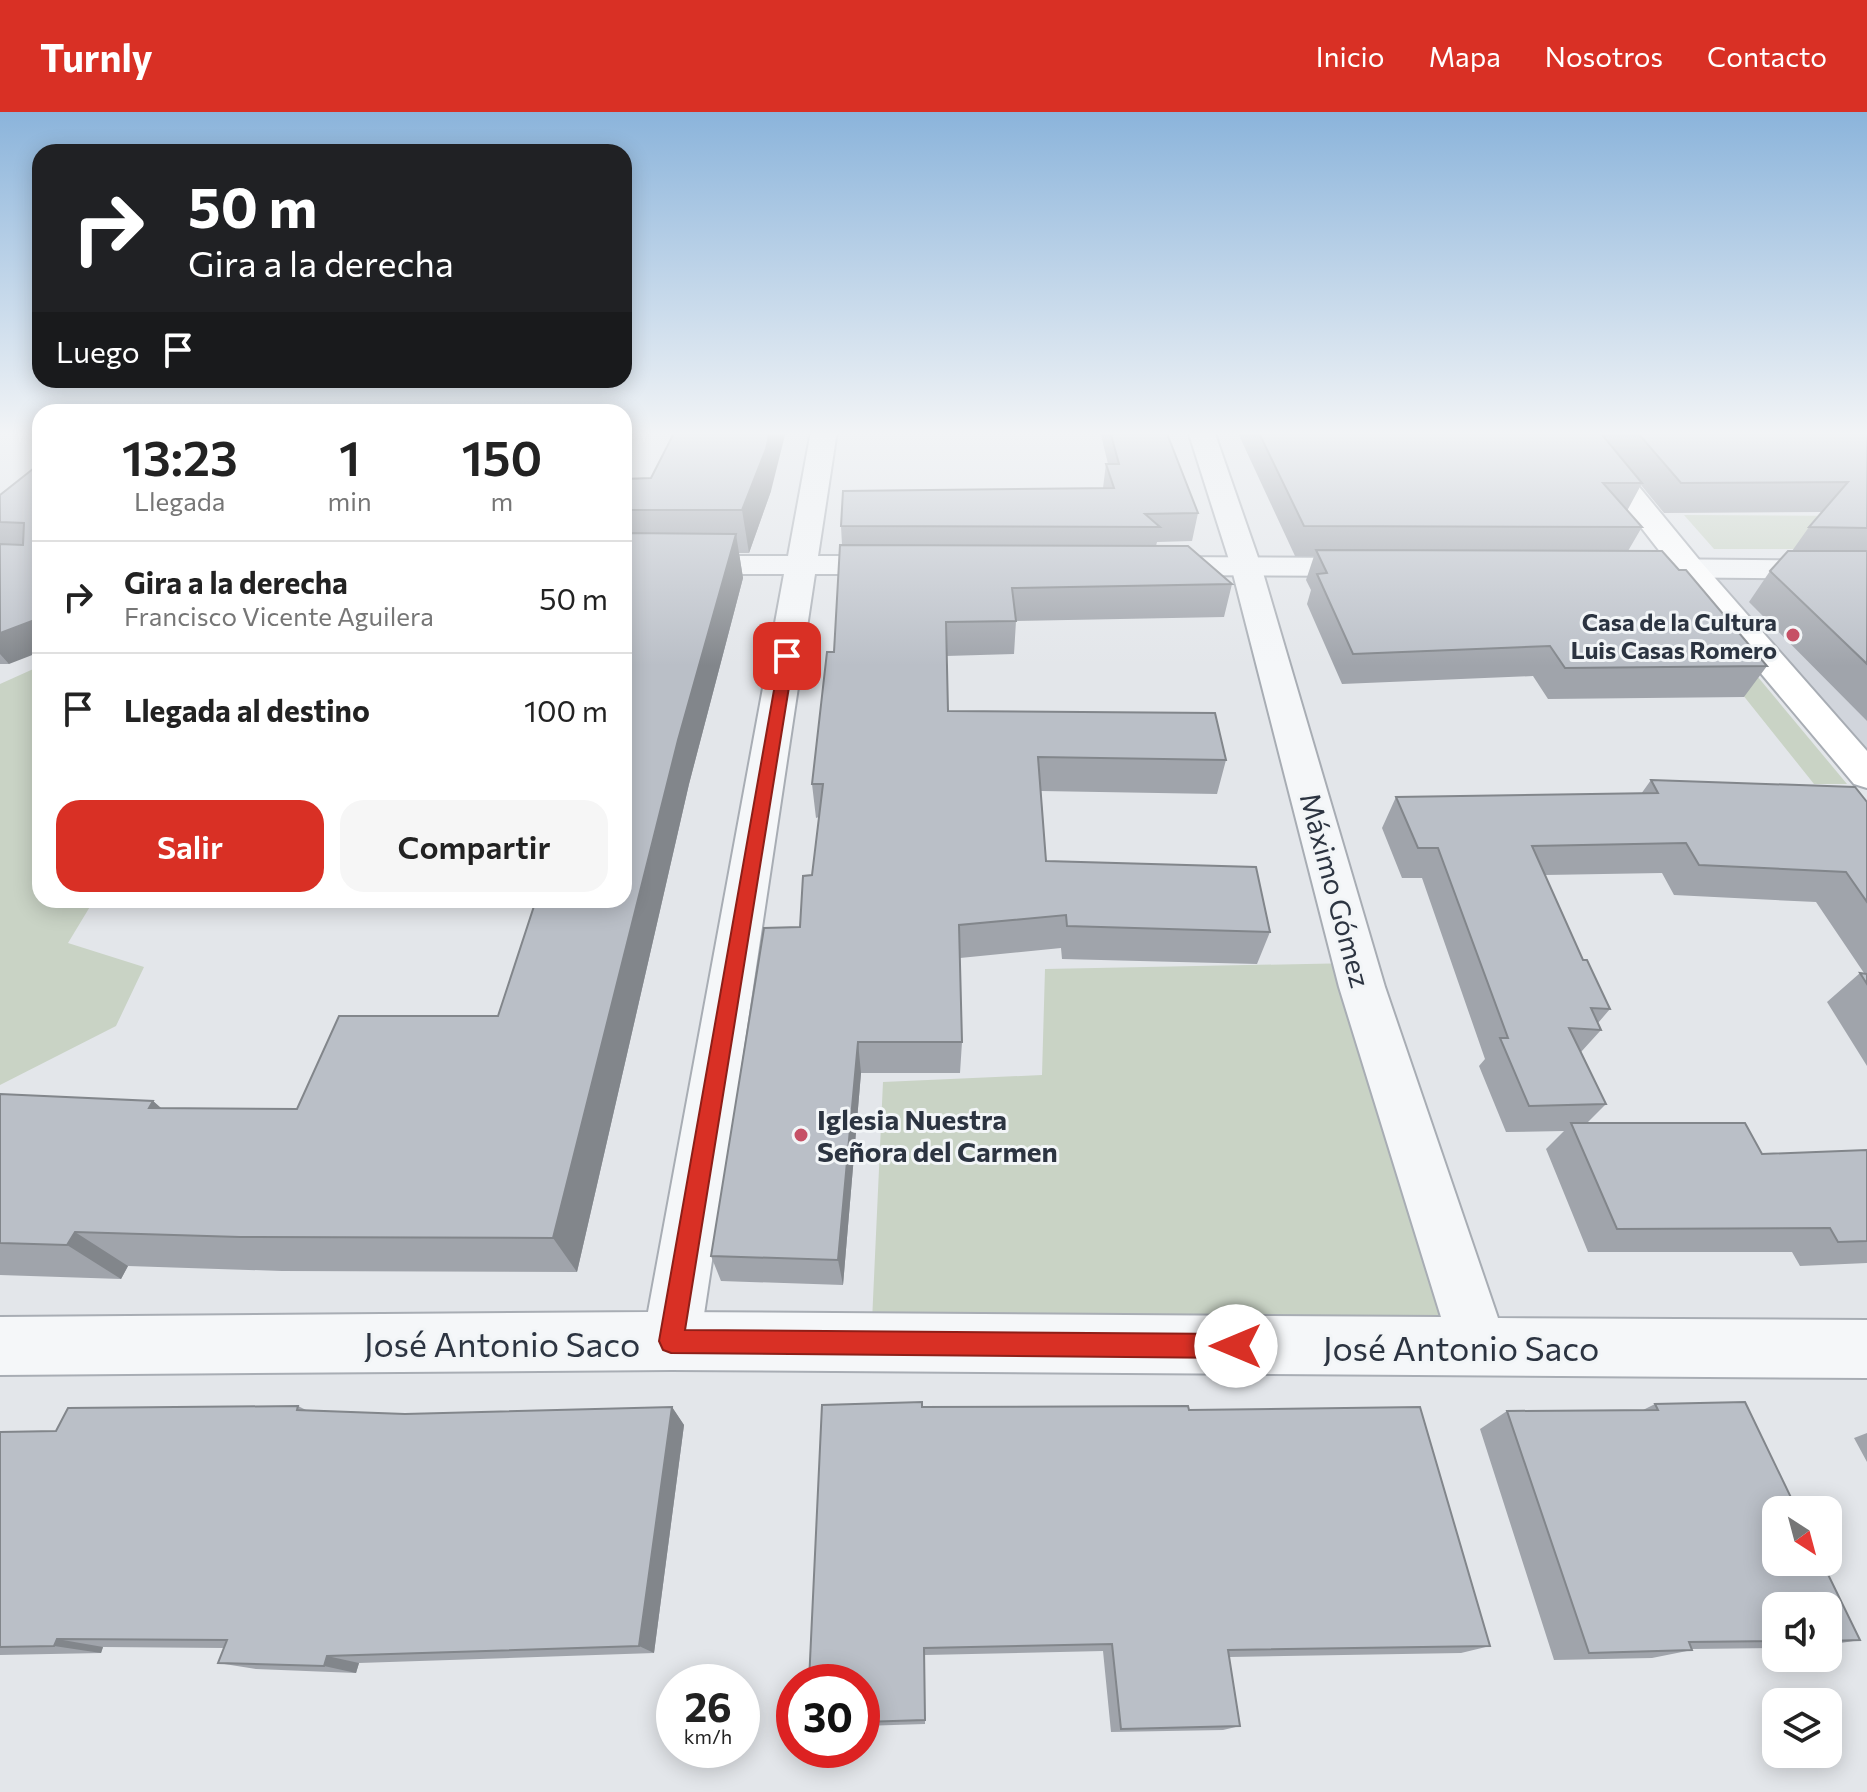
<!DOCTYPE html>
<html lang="es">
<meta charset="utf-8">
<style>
body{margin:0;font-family:Commissioner,sans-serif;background:#f6f6f6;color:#222;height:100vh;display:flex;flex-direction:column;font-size:30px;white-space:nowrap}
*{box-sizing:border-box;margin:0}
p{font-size:26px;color:#767676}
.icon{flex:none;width:44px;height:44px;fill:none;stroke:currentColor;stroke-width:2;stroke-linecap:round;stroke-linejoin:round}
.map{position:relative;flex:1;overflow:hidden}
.panel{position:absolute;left:32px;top:292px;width:600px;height:504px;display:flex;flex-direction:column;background:#fff;border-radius:24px;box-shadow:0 4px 20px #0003}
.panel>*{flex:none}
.banner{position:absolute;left:32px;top:32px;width:600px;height:244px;border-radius:24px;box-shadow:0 4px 20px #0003;background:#202124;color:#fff;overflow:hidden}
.needle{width:52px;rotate:144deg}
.controls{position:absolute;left:1762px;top:1384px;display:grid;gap:16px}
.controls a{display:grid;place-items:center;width:80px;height:80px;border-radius:16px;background:#fff;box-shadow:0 4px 20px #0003;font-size:40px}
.speed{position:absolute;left:656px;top:1552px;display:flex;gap:16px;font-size:40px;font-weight:700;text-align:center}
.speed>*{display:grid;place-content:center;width:104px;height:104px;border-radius:50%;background:#fff;box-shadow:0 4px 20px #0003;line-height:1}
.speed small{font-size:20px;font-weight:400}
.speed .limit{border:12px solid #d22;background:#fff;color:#111}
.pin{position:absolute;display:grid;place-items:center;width:68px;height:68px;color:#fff;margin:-34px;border-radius:16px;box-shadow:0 4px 12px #0006}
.me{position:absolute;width:88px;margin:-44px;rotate:270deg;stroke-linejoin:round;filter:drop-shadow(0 0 6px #0008)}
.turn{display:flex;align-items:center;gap:28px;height:168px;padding:0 24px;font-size:36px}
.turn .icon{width:104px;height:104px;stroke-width:2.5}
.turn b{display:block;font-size:56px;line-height:68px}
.then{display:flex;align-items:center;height:76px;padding:0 24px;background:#0003;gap:16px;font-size:30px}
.eta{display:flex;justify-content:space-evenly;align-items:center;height:136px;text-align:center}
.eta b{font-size:48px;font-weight:600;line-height:56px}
.action{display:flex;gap:16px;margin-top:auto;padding:16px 24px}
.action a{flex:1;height:92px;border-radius:24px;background:#d93025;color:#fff;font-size:32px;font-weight:600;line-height:92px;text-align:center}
.action a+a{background:#f6f6f6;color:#222}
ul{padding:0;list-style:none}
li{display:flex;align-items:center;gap:24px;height:112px;padding:0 24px;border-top:2px solid #e0e0e0}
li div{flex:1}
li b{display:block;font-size:30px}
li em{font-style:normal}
header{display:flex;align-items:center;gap:48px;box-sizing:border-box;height:112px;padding:0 40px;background:#d93025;color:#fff}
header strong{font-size:38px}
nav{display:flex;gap:44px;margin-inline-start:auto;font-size:28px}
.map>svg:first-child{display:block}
.built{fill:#d1d5dc}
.green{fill:#c9d3c5}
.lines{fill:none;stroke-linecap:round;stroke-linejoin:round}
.minor-casing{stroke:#a8adb4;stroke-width:4}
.tertiary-casing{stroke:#a8adb4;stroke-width:4}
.secondary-casing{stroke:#a8adb4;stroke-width:4}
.minor{fill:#f5f7f9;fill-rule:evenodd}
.tertiary{fill:#f5f7f9;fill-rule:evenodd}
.secondary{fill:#fff;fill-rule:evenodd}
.wall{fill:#a0a4ab}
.shaded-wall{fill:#82868b}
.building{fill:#babfc7;stroke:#82868b;stroke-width:2}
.route{fill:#d93025;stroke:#8d1f18;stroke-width:2}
.poi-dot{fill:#c65166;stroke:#f2f5f7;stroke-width:3}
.labels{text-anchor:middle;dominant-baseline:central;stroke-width:6;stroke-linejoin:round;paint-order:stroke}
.far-poi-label{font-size:24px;font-weight:bold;fill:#2c3441;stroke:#f2f5f7;text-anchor:end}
.street-label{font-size:28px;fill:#2c3441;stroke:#f2f5f7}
.poi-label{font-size:28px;font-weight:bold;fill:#2c3441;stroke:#f2f5f7;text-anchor:start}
.near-street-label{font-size:34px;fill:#2c3441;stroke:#f2f5f7}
</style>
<header>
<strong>Turnly</strong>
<nav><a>Inicio</a><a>Mapa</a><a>Nosotros</a><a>Contacto</a></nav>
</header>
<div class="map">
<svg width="1867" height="1680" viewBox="0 0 1867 1680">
<rect width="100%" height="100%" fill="#e3e6ea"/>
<path class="built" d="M 1690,457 L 1867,458 L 1867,663 Z"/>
<path class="green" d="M 1684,403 L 1844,404 L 1867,437 L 1714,437 Z
M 1692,486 L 1847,672 L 1814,672 L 1667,488 Z
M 40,554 L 40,788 L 94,788 L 68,831 L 144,855 L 116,914 L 0,973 L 0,572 Z
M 1356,851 L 1479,1235 L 871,1231 L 883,970 L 1042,963 L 1045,857 Z"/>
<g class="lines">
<defs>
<path id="minor" d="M 1188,319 L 1214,319 L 1261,454 L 1385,875 L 1498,1206 L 1867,1208 L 1867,1266 L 671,1258 L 651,1249 L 642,1229 L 651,1209 L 671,1200 L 1441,1205 L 1339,875 L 1231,454 Z"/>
<path id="tertiary" d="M 811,319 L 837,319 L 818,444 L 897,444 L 908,447 L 912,453 L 908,459 L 897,462 L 815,462 L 700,1229 L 691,1249 L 671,1258 L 0,1263 L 0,1205 L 648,1200 L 784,462 L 624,462 L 624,444 L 788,444 Z
M 1153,445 L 1369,446 L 1380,448 L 1384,455 L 1380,462 L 1369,464 L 1153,463 L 1142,461 L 1138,454 L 1142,447 Z
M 1645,447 L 1867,449 L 1867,467 L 1645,465 L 1634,463 L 1630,456 L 1634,449 Z"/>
<path id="secondary" d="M 1566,319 L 1593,319 L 1701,450 L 1867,639 L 1867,676 L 1854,672 L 1679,464 Z"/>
</defs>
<use href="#minor" class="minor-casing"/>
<use href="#tertiary" class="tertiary-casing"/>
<use href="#secondary" class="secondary-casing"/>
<use href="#minor" class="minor"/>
<use href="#tertiary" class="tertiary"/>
<use href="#secondary" class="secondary"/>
</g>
<path class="wall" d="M 1100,319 L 1166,319 L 1198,401 L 1192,429 L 1157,430 L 1156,434 L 1232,472 L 1224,505 L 1016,509 L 1014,542 L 946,544 L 948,599 L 1226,648 L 1217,682 L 1041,679 L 1046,749 L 1270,820 L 1257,852 L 1062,847 L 1061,836 L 960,846 L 962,930 L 960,961 L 861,961 L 843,1173 L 721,1169 L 711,1144 L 800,815 L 812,763 L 819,705 L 816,706 L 812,672 L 834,540 L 842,433 L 841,414 L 1103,376 L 1106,352 L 1108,352 Z
M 1237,319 L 1867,319 L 1867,609 L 1749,490 L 1770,459 L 1792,439 L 1809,415 L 1822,400 L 1664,401 L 1641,373 L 1627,399 L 1642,415 L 1628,439 L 1767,554 L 1744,585 L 1548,587 L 1533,564 L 1342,572 L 1307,492 L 1311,478 L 1306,468 L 1314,444 L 1295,444 Z
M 38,353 L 9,552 L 0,552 L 0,383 Z
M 624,367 L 771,379 L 749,441 L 739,441 L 743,466 L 689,672 L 577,1160 L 282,1159 L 128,1154 L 121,1167 L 0,1163 L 0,982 L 153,989 L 161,996 L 297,997 L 498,904 L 624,788 Z
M 1651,668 L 1867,690 L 1867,954 L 1827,890 L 1860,861 L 1864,861 L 1816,790 L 1674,783 L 1662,761 L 1545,763 L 1583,848 L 1610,897 L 1598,911 L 1601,918 L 1581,940 L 1606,992 L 1587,1011 L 1762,1042 L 1867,1038 L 1867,1151 L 1800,1154 L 1792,1140 L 1588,1140 L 1546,1037 L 1564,1019 L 1506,1020 L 1479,954 L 1485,947 L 1422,766 L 1402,766 L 1382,716 L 1396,685 L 1641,682 Z
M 1655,1292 L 1860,1528 L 1828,1533 L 1828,1494 L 1776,1494 L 1776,1536 L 1692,1537 L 1692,1538 L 1652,1546 L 1554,1548 L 1480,1317 L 1507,1299 L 1643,1298 Z
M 298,1294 L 306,1298 L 405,1302 L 672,1295 L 684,1313 L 654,1541 L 359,1551 L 356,1561 L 256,1557 L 218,1551 L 224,1536 L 103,1535 L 101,1541 L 0,1543 L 0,1320 L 56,1319 Z
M 922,1295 L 1490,1534 L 1461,1541 L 1229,1545 L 1240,1614 L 1223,1618 L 1111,1620 L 1103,1539 L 925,1543 L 925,1612 L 862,1614 L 862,1570 Z
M 1867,1321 L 1867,1350 L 1854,1326 Z"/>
<path class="shaded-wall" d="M 770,319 L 786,319 L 771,379 L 749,441 L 742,398 Z
M 736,422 L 743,466 L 689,672 L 577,1160 L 553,1126 L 678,628 Z
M 40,506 L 40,540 L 9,552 L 0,542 L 0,521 Z
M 858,930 L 861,961 L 843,1173 L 838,1148 Z
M 153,989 L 197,1028 L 149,996 Z
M 75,1120 L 128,1154 L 121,1167 L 67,1133 Z
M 672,1295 L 684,1313 L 654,1541 L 639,1534 Z
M 57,1527 L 103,1535 L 101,1541 L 54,1534 Z
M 327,1544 L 359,1551 L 356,1561 L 324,1554 Z"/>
<path class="building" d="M 675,319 L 770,319 L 766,337 L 742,398 L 624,398 L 624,367 L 651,366 Z
M 1110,319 L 1166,319 L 1198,401 L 1145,402 L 1160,415 L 841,414 L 843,379 L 1114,376 L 1106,352 L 1119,352 Z
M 1258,319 L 1599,319 L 1642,371 L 1603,371 L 1642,415 L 1304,414 Z
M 1636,319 L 1867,319 L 1867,416 L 1809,415 L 1848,370 L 1681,371 Z
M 38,353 L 40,353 L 40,506 L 0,521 L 0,432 L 23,433 L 24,411 L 0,410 L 0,383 Z
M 624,421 L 736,422 L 678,628 L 553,1126 L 240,1125 L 75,1120 L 67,1133 L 0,1131 L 0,982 L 153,989 L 149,996 L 297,997 L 339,904 L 498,904 L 536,788 L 624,788 Z
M 840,433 L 1188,434 L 1232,472 L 1012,476 L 1016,509 L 946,510 L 948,599 L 1215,601 L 1226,648 L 1038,645 L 1046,749 L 1256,755 L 1270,820 L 1067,814 L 1066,803 L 959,813 L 962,930 L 858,930 L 838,1148 L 711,1144 L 764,816 L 800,815 L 803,764 L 812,763 L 823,672 L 812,672 L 827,540 L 834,540 Z
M 1316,438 L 1662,439 L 1679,458 L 1686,458 L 1767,554 L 1565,556 L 1550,534 L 1353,542 L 1317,462 L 1327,461 Z
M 1788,439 L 1867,439 L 1867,552 L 1770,459 Z
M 1651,668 L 1855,675 L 1867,690 L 1867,790 L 1846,760 L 1699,753 L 1686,731 L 1532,734 L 1583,848 L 1587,848 L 1610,897 L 1591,896 L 1601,918 L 1569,916 L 1606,992 L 1529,994 L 1500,926 L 1508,926 L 1438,736 L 1418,736 L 1396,685 L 1658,681 Z
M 1860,861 L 1867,862 L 1867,872 Z
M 1571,1011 L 1745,1011 L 1762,1042 L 1867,1038 L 1867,1129 L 1838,1130 L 1830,1116 L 1617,1117 Z
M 922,1290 L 922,1295 L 1188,1294 L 1189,1298 L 1420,1295 L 1490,1534 L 1228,1538 L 1240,1614 L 1121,1617 L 1112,1532 L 924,1536 L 925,1608 L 862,1610 L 862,1570 L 809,1570 L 822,1293 Z
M 1745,1290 L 1797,1398 L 1776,1398 L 1776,1450 L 1822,1450 L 1860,1528 L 1828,1529 L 1828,1494 L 1776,1494 L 1776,1529 L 1689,1530 L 1692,1538 L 1589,1541 L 1507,1299 L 1658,1298 L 1655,1292 Z
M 298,1294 L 297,1298 L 405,1302 L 672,1295 L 639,1534 L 327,1544 L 324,1554 L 218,1551 L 227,1528 L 57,1527 L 54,1534 L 0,1535 L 0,1320 L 56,1319 L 68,1296 Z"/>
<linearGradient id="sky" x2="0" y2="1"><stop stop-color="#8bb4db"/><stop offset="0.58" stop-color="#f2f4f6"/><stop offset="1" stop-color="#f2f4f6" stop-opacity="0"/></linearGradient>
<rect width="1867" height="554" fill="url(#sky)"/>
<path class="route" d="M 787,539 L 794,544 L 685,1218 L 1236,1222 L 1244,1225 L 1248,1234 L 1244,1242 L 1236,1246 L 671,1241 L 663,1238 L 659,1229 L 780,544 Z"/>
<g class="poi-dot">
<circle cx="1793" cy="523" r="8"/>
<circle cx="801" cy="1023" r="8"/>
</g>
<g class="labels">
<g class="far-poi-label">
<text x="1777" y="509">Casa de la Cultura<tspan x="1777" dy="28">Luis Casas Romero</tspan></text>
</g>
<g class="street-label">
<text transform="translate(1336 778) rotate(75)">Máximo Gómez</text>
</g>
<g class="poi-label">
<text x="817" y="1007">Iglesia Nuestra<tspan x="817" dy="32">Señora del Carmen</tspan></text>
</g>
<g class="near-street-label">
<text x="502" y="1231">José Antonio Saco</text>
<text x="1461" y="1235">José Antonio Saco</text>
</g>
</g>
</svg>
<div class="controls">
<a><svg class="needle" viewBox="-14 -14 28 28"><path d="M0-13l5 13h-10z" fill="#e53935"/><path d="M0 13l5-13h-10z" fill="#767676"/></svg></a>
<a><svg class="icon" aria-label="sound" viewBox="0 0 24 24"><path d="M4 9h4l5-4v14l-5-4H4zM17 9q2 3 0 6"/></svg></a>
<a><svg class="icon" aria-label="layers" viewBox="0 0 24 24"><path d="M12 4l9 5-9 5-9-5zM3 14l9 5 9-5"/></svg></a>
</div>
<div class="speed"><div>26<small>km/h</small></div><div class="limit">30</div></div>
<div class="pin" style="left:787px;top:544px;background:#d93025"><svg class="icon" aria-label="arrive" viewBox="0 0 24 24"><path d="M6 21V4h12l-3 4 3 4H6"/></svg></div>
<svg class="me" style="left:1236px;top:1234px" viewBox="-20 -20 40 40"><circle r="19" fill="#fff"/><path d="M0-13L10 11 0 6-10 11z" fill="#d93025"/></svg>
<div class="banner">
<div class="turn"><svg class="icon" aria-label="right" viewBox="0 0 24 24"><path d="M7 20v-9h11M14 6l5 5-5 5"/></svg><div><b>50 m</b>Gira a la derecha</div></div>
<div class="then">Luego<svg class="icon" aria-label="arrive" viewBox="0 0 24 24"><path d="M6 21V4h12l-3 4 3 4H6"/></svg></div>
</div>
<section class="panel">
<div class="eta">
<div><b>13:23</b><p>Llegada</p></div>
<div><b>1</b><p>min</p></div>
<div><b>150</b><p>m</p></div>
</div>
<ul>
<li><svg class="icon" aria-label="right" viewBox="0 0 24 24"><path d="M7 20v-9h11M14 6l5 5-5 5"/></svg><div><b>Gira a la derecha</b><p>Francisco Vicente Aguilera</p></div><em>50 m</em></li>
<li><svg class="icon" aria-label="arrive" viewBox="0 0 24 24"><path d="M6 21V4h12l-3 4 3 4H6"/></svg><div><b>Llegada al destino</b></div><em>100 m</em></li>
</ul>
<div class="action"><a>Salir</a><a>Compartir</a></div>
</section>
</div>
